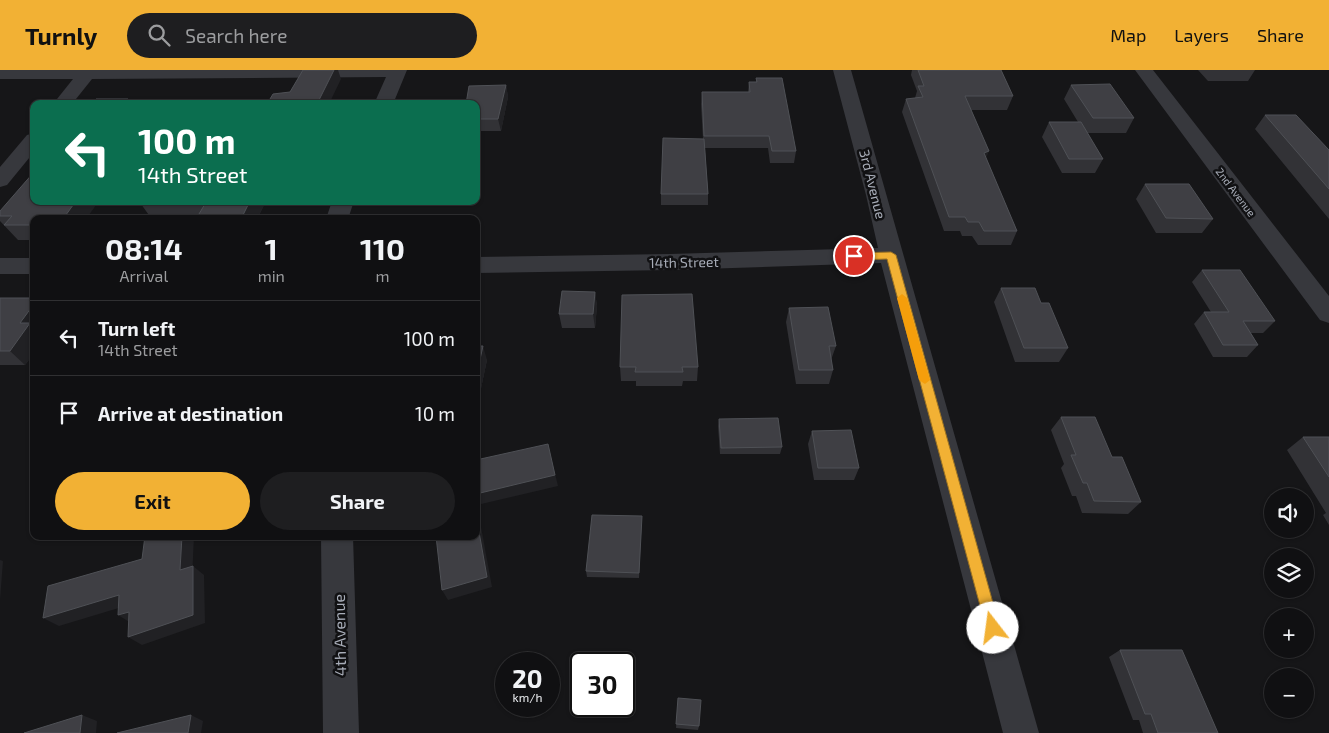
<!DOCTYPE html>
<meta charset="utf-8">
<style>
body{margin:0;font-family:"Exo 2",sans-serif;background:#1e1e20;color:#f1f3f6;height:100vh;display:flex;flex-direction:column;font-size:19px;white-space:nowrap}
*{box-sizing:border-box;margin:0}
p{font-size:16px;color:#9c9d9f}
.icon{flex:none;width:28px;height:28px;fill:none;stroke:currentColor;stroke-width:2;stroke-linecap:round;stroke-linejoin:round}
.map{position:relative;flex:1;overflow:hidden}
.details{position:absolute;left:30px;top:145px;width:450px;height:325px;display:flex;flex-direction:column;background:#101012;border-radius:10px;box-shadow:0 1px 4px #0004,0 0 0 1px #303032}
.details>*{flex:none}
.guide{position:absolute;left:30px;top:30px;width:450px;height:105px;border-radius:10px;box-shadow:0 1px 4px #0004,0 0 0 1px #303032;background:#0b6e4f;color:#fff;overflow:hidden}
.buttons{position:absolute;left:1264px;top:418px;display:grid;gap:10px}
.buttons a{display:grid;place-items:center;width:50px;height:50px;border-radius:50%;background:#101012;box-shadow:0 1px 4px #0004,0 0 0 1px #303032;font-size:25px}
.speed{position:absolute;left:495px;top:582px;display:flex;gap:10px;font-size:25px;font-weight:700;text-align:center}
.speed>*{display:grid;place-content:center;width:65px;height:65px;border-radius:50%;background:#101012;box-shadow:0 1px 4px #0004,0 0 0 1px #303032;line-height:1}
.speed small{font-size:12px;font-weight:400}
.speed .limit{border:2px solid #111;border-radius:8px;background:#fff;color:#111}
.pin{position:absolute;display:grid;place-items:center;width:42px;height:42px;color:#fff;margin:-21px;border:2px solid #fff;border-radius:50%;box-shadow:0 1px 5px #0007}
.me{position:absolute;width:55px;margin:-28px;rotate:345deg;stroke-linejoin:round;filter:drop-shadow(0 0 4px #0008)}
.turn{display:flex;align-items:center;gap:18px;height:105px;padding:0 25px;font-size:22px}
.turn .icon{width:65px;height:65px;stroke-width:2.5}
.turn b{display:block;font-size:35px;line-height:42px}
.eta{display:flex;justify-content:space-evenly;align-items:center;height:85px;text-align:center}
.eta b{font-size:30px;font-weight:700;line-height:35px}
.primary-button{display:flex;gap:10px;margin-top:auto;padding:10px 25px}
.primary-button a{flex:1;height:58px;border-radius:30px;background:#f2b134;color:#111;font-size:20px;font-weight:700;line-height:58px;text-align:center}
.primary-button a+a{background:#1e1e20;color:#f1f3f6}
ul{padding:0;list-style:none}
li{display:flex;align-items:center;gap:15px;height:75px;padding:0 25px;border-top:1px solid #303032}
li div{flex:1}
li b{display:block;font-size:19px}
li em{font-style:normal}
header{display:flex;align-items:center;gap:30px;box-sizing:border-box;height:70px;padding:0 25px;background:#f2b134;color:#111}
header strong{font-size:24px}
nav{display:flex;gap:28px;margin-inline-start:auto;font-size:18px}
.search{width:350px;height:45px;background:#1e1e20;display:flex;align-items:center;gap:12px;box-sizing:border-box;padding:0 18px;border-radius:28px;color:#9c9d9f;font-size:19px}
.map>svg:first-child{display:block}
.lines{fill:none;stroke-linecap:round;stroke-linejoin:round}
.street{fill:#37383d;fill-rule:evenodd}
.wall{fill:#323236}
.shaded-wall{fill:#212124}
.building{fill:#3f3f44;stroke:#4f5156}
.route{fill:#f2b134;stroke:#9d7322}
.slow{fill:#f59e0b}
.labels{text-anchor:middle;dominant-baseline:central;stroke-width:5;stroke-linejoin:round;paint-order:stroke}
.far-street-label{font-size:11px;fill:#a8adb8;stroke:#111113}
.street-label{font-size:14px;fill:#a8adb8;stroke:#111113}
.near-street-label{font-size:16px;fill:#a8adb8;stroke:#111113}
</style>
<header>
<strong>Turnly</strong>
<div class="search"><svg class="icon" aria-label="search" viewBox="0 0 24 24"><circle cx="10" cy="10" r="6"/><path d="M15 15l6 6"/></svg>Search here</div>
<nav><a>Map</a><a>Layers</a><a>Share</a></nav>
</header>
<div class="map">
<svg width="1329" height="663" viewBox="0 0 1329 663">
<rect width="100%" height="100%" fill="#161618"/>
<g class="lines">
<path class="street" d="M 0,0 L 407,0 L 393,34 L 374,34 L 386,7 L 92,9 L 72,34 L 53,34 L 73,9 L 0,9 Z
M 833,0 L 851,0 L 1039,663 L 1003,663 L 881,193 L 670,200 L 476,203 L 476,187 L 670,184 L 878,178 L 866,125 Z
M 1135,0 L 1153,0 L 1329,226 L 1329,253 L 1320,250 Z
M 34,63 L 34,82 L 7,115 L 0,117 L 0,97 L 27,65 Z
M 332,131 L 354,131 L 348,149 L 326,149 Z
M 0,188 L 34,188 L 34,204 L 0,204 Z
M 321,466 L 353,466 L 359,663 L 323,663 Z"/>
</g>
<path class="wall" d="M 912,0 L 1001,0 L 1013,26 L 1007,40 L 971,40 L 986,88 L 1017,161 L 1011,175 L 978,175 L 972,166 L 962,166 L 960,161 L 944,161 L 902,42 L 906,29 L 915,28 L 917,21 L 911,5 Z
M 1198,0 L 1255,0 L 1248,11 L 1208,11 Z
M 756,8 L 796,81 L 794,93 L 770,93 L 768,78 L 705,78 L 708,124 L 708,135 L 661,135 L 661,124 L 703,69 L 701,34 L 702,22 L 748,22 L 749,12 L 756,12 Z
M 506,15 L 508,27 L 501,61 L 476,61 L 476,34 Z
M 1071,15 L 1134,48 L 1126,63 L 1087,63 L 1103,89 L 1095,103 L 1062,103 L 1042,67 L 1049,52 L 1078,52 L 1064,29 Z
M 1265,45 L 1329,80 L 1329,149 L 1255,59 Z
M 1145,114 L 1213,149 L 1202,163 L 1156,163 L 1136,129 Z
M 143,131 L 266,131 L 257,149 L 151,148 L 141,134 Z
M 0,141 L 34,149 L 34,170 L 18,170 L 0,151 Z
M 1202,200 L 1275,251 L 1263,263 L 1251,263 L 1258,275 L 1247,287 L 1213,287 L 1194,254 L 1204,242 L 1211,242 L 1192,212 Z
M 1001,218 L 1041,233 L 1068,278 L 1059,292 L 1015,292 L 994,232 Z
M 595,222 L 597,236 L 595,258 L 562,258 L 559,244 Z
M 0,228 L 34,228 L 34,283 L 25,295 L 0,295 Z
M 789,238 L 836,276 L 831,290 L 833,300 L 829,314 L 796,314 L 786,252 Z
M 476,276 L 487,290 L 480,323 L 476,323 Z
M 620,297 L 698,297 L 697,311 L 683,311 L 682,316 L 636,316 L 636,311 L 621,311 Z
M 1061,347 L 1112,387 L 1141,432 L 1128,444 L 1082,443 L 1076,426 L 1072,426 L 1061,398 L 1064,394 L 1051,360 Z
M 719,349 L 782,377 L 780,384 L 720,384 L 718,356 Z
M 812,361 L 859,398 L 854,410 L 814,410 L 808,374 Z
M 1303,367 L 1329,367 L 1329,455 L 1323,445 L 1326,443 L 1287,380 Z
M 642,446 L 639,508 L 587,507 L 586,501 Z
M 1120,580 L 1218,663 L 1143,663 L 1139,650 L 1133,650 L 1109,587 Z
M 678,628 L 699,656 L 698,660 L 676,658 Z"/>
<path class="shaded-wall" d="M 334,0 L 338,0 L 341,9 L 329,34 L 317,34 Z
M 506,15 L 508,27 L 501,61 L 498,49 Z
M 128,29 L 131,34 L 124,34 Z
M 989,81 L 983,95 L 984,83 Z
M 76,131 L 99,131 L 86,149 L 63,149 Z
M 250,131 L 266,131 L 257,149 L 241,149 Z
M 595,222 L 597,236 L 595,258 L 593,244 Z
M 34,234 L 34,283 L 25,295 L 10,281 L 20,253 Z
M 483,276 L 487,290 L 480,323 L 476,311 L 476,307 Z
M 548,374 L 558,416 L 477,435 L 492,517 L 448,530 L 442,520 L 476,445 L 476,424 Z
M 642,446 L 642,453 L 639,508 L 639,503 Z
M 182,466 L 194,466 L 192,509 L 180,500 Z
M 0,490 L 3,491 L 0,530 Z
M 193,496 L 204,505 L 205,553 L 142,575 L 128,567 Z
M 119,525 L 132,534 L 59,556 L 43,548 Z
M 129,542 L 131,553 L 118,545 Z
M 82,645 L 97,651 L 96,663 L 80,663 Z
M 191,645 L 203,651 L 201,663 L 188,663 Z"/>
<path class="building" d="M 303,0 L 334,0 L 317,34 L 267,34 L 273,24 L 290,22 Z
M 918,0 L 1001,0 L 1013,26 L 965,26 L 989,81 L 984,83 L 1017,161 L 984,161 L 979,152 L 968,152 L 965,147 L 949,147 L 906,29 L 923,27 L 918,16 L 924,16 Z
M 756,8 L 782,8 L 796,81 L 772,81 L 769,66 L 704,66 L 702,22 L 750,22 L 749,12 L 757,12 Z
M 1110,14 L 1134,48 L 1093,48 L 1071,15 Z
M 506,15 L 498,49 L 476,49 L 476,34 L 466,34 L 469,16 Z
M 96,29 L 128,29 L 124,34 L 92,34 Z
M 1265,45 L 1296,45 L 1329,80 L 1329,119 Z
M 1049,52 L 1081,52 L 1103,89 L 1069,89 Z
M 663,68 L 704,69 L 708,124 L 661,124 Z
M 34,102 L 34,131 L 76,131 L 63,149 L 34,149 L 34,155 L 4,155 L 12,146 L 0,146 L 0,141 Z
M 1145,114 L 1189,114 L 1213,149 L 1166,148 Z
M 143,131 L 250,131 L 241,149 L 196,149 L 205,134 L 141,134 Z
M 1202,200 L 1240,200 L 1275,251 L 1243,251 L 1258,275 L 1223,275 L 1204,242 L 1229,242 Z
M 1001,218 L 1035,218 L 1041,233 L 1049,233 L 1068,278 L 1024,278 Z
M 562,221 L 595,222 L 593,244 L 559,244 Z
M 692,224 L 698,297 L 682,297 L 683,302 L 635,302 L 636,297 L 620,297 L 622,225 Z
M 0,228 L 34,228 L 34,234 L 20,253 L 30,253 L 10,281 L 0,281 Z
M 828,237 L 836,276 L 829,276 L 833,300 L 799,300 L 789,238 Z
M 476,276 L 483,276 L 476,307 Z
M 1061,347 L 1095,347 L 1112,387 L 1122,387 L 1141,432 L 1094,431 L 1087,413 L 1083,413 L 1071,385 L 1076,385 Z
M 778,348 L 782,377 L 721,378 L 719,349 Z
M 851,360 L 859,398 L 818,398 L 812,361 Z
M 1303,367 L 1329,367 L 1329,407 Z
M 548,374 L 555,405 L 476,424 L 476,390 Z
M 476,445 L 487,507 L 442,520 L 436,466 L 476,466 Z
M 592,445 L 642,446 L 639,503 L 586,501 Z
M 145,466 L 182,466 L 180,500 L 193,496 L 193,545 L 128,567 L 129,542 L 118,545 L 119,525 L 43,548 L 48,516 L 142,489 Z
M 1120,580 L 1182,580 L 1218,663 L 1158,663 L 1151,644 L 1145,644 Z
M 678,628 L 701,630 L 699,656 L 676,654 Z
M 82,645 L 80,663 L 24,663 Z
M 191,645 L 188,663 L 117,663 Z"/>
<path class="route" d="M 891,182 L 896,185 L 1000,558 L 998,563 L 993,565 L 988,563 L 986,558 L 887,189 L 854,190 L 849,186 L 854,183 Z"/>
<path class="slow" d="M 902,224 L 907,228 L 930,310 L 925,314 L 919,310 L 897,228 Z"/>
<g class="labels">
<g class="far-street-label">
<text transform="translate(1236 122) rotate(53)">2nd Avenue</text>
</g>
<g class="street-label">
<text transform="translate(873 114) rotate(76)">3rd Avenue</text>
<text transform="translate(684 192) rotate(-1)">14th Street</text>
</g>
<g class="near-street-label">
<text transform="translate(339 565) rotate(-91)">4th Avenue</text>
</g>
</g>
</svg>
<div class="buttons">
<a><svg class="icon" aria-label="sound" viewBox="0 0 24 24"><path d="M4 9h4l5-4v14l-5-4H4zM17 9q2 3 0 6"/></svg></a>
<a><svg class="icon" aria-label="layers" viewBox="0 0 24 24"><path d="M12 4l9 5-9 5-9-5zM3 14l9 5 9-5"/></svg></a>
<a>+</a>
<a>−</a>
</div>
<div class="speed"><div>20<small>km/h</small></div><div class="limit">30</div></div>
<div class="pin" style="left:854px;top:186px;background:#d93025"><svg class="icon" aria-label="arrive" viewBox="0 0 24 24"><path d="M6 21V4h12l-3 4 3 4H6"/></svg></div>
<svg class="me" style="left:993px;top:558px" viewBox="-20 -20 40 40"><circle r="19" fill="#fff"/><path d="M0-13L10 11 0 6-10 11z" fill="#f2b134"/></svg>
<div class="guide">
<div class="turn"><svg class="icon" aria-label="left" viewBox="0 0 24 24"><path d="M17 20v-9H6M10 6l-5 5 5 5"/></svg><div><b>100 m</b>14th Street</div></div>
</div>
<section class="details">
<div class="eta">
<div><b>08:14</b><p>Arrival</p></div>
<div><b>1</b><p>min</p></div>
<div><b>110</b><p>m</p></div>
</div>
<ul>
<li><svg class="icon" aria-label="left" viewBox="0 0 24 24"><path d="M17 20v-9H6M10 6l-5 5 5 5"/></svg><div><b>Turn left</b><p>14th Street</p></div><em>100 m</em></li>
<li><svg class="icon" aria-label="arrive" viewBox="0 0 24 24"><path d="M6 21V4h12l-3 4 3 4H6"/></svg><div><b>Arrive at destination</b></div><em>10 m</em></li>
</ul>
<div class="primary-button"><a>Exit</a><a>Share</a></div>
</section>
</div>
